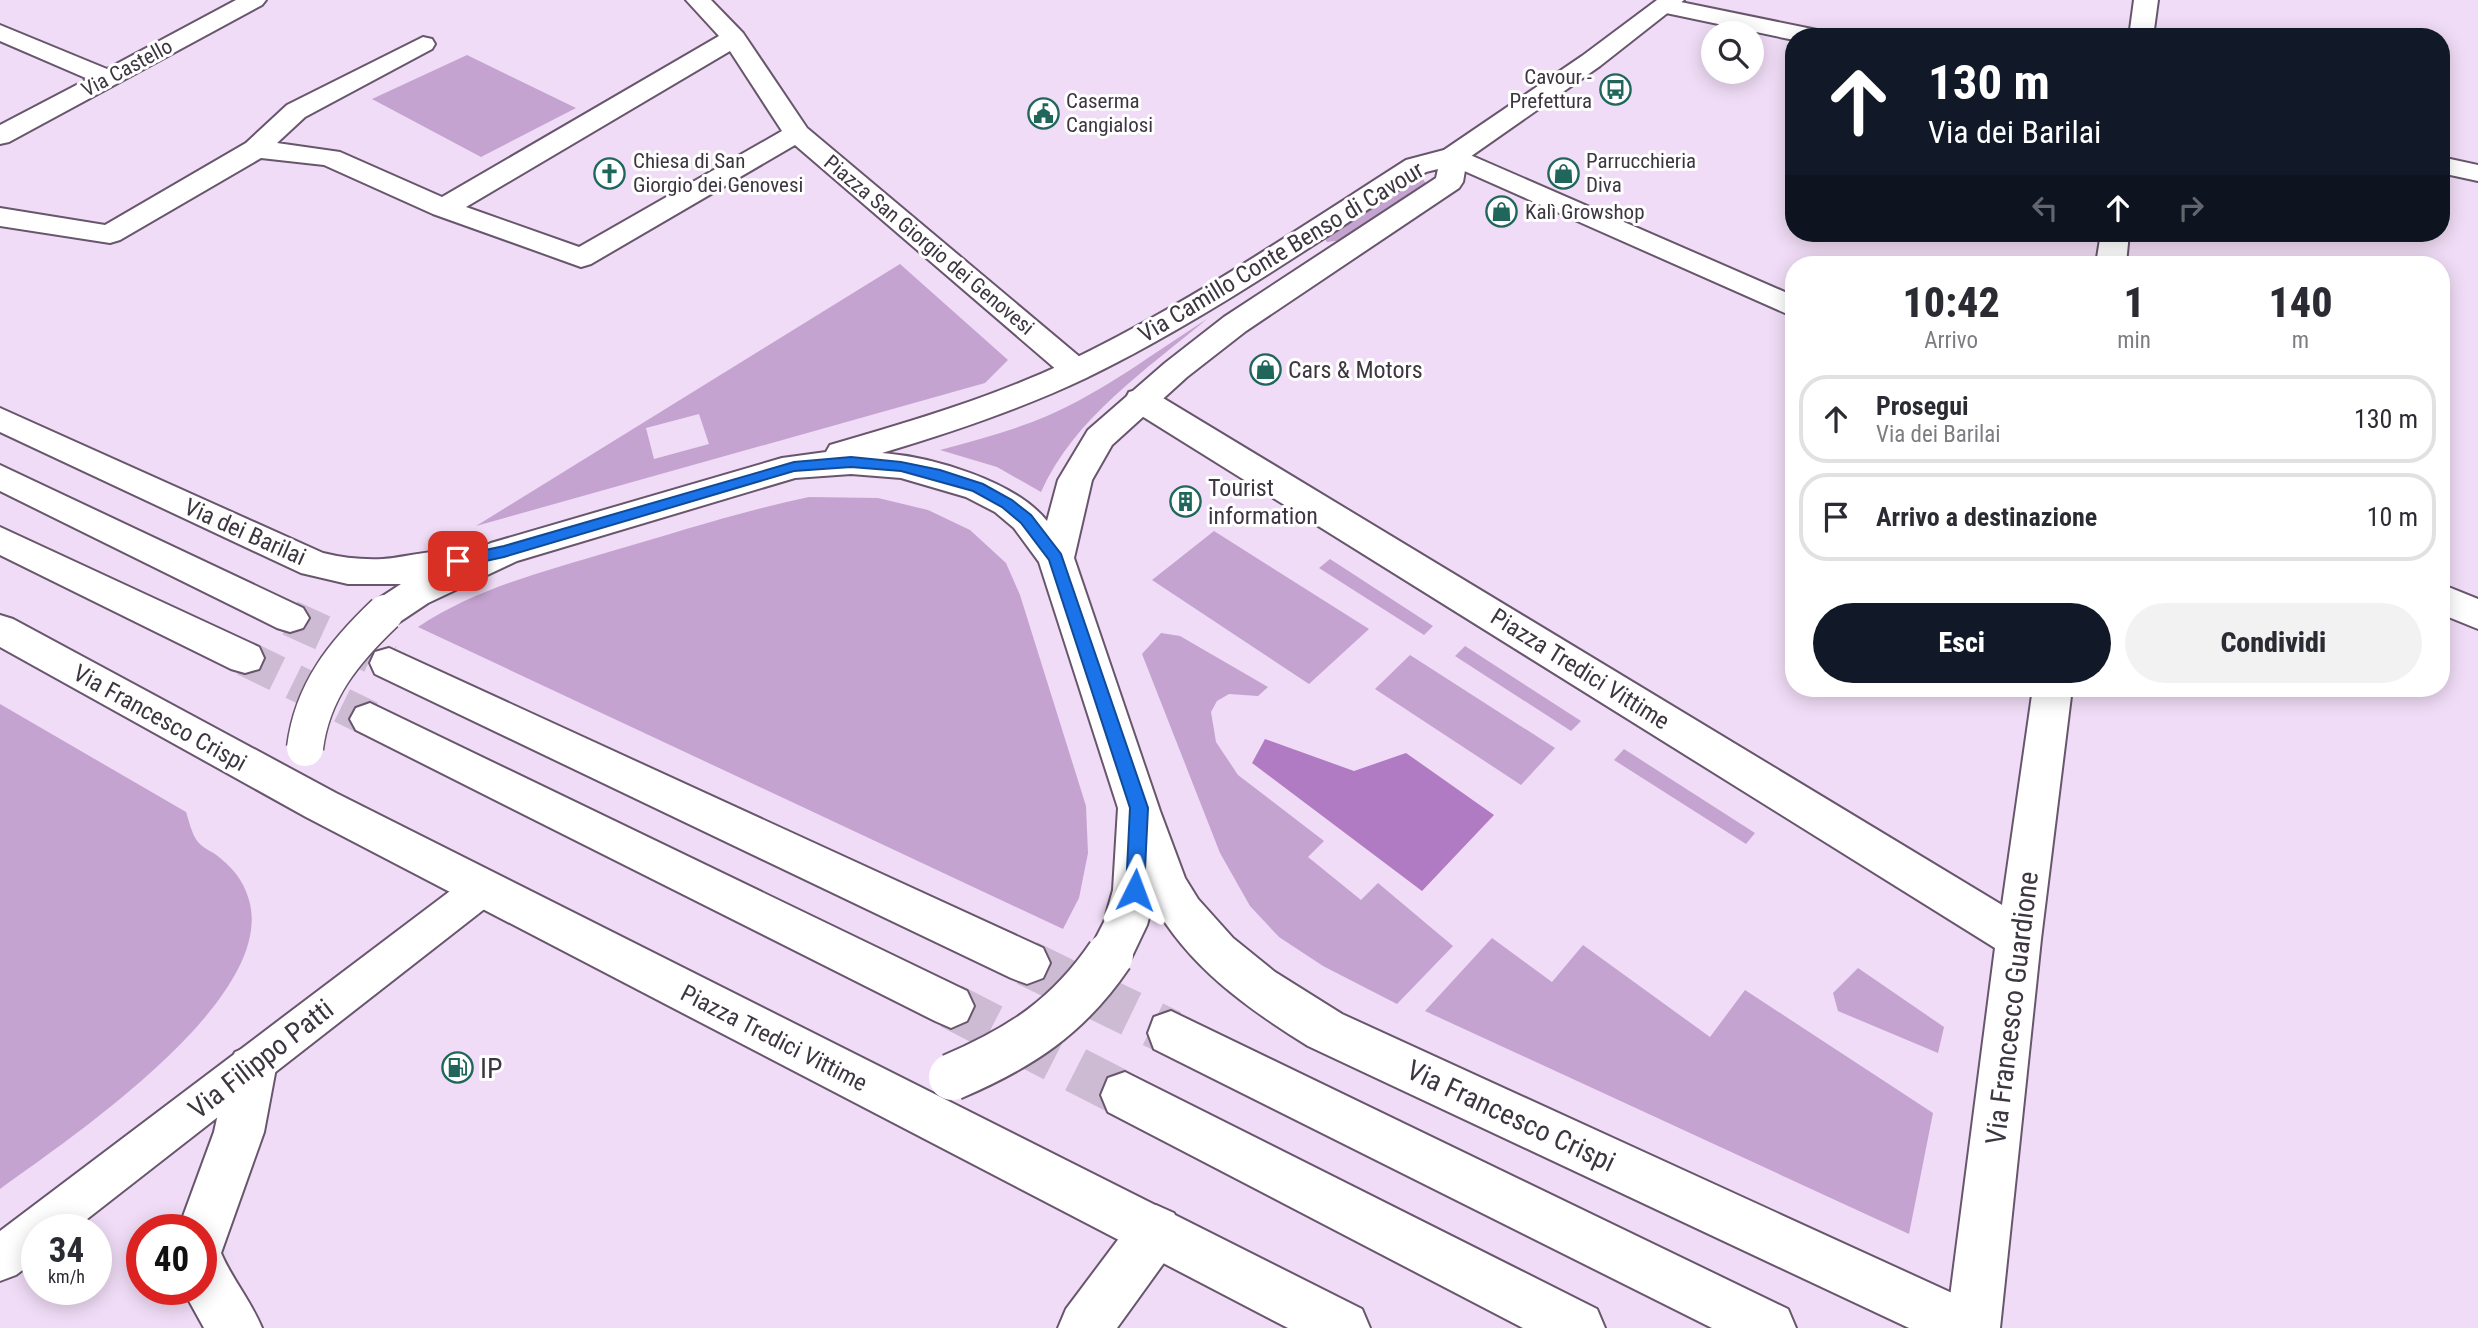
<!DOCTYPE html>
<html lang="it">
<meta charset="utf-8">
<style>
body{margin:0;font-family:"Roboto Condensed",sans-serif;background:#f2f2f3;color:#2b2b33;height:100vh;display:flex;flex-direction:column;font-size:26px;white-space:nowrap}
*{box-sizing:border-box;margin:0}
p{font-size:23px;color:#7c7c81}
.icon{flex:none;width:38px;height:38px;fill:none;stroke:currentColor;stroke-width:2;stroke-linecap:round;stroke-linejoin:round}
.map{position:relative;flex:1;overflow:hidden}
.details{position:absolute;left:1785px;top:256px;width:665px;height:441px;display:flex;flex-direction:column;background:#fff;border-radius:28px;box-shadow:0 4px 18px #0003}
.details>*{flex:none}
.guide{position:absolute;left:1785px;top:28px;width:665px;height:214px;border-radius:28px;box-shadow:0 4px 18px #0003;background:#111827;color:#fff;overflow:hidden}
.fabs{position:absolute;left:1701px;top:21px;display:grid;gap:14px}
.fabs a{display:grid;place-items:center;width:63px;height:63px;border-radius:50%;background:#fff;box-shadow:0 4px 18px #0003;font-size:35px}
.speed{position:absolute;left:21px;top:1214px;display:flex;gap:14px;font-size:35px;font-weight:700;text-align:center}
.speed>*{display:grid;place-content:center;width:91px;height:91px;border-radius:50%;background:#fff;box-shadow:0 4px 18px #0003;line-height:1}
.speed small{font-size:18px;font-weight:400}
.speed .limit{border:10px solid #d22;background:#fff;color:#111}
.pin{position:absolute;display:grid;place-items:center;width:60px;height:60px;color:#fff;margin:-30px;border-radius:14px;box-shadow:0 4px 10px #0006}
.me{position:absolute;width:77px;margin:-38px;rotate:3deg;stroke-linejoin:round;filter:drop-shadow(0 0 5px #0008)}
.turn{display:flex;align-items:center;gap:24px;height:147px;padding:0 28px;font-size:32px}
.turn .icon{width:91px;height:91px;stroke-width:2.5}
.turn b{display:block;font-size:49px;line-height:60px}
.lanes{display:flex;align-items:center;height:66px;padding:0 28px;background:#0003;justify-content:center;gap:35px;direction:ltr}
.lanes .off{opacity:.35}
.eta{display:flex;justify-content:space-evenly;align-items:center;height:119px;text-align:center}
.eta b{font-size:42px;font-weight:800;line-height:49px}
.cta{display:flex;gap:14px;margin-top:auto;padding:14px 28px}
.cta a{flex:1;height:80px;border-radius:42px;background:#111827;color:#fff;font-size:28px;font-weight:800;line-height:80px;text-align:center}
.cta a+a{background:#f2f2f3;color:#2b2b33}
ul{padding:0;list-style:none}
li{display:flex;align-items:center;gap:21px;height:88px;margin:0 14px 10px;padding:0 14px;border:4px solid #e1e1e2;border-radius:28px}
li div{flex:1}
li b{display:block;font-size:26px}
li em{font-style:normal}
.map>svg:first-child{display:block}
.green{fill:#c5a3d0;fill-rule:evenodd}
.water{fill:#b07bc2}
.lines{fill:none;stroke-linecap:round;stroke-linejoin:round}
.secondary-tunnel-far1{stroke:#ccbbd2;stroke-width:36;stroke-dasharray:36 18;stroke-linecap:butt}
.secondary-tunnel{stroke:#ccbbd2;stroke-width:46;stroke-dasharray:46 24;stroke-linecap:butt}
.service-casing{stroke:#67566c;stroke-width:4}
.minor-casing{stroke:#67566c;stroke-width:4}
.tertiary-casing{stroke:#67566c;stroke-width:4}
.secondary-casing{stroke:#67566c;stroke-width:4}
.service{fill:#fff;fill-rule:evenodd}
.minor{fill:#fff;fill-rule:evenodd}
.tertiary{fill:#fff;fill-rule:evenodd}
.secondary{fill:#fff;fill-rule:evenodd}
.tertiary-bridge-far1-casing{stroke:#67566c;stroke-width:39;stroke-linecap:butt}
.tertiary-bridge-casing{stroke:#67566c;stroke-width:50;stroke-linecap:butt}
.tertiary-bridge-far1{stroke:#fff;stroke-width:36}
.tertiary-bridge{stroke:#fff;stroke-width:46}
.route{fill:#1a73e8;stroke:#114b97;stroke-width:2}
.labels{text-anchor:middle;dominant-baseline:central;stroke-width:6;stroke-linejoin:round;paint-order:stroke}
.far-street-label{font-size:21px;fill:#3d3640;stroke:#fff}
.far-poi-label{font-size:21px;fill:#3d3640;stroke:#fff;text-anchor:start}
.street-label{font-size:24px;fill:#3d3640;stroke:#fff}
.poi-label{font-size:24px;fill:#3d3640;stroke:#fff;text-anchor:start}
.near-street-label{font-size:28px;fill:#3d3640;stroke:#fff}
.near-poi-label{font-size:28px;fill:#3d3640;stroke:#fff;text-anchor:start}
</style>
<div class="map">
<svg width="2478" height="1328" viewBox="0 0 2478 1328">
<rect width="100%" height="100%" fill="#f0dcf6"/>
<path class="green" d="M 467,55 L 576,108 L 481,157 L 372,99 Z
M 1415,178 L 1423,179 L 1426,184 L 1422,189 L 1343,240 L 1327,242 L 1322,235 Z
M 900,264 L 1008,360 L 985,383 L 476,526 ZM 699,414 L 709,444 L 654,459 L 646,428 Z
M 1207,319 C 1146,370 1074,418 1041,492 L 997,467 L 940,450 C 976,440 1012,431 1047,416 C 1103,392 1155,352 1207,319 Z
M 809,497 L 878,498 L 928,510 L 970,530 L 1006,563 L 1020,595 L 1086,806 L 1088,853 L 1079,898 L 1063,929 L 418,627 C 479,587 543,572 612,551 C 678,532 742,511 809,497 Z
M 1214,531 L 1369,629 L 1309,684 L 1152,580 Z
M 1330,559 L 1433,626 L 1424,635 L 1319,568 Z
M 1161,633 L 1180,636 L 1268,687 L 1258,696 L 1229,694 L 1217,701 L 1211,712 L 1216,742 L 1238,775 L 1324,841 L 1308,857 L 1361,900 L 1378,883 L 1453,946 L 1397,1004 L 1323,966 L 1279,937 L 1250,906 L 1220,853 L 1142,654 Z
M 1465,646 L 1581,721 L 1571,731 L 1455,656 Z
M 1410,655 L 1555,748 L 1521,785 L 1375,689 Z
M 0,704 L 186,812 C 189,821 192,835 198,842 C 202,847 210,851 215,854 C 232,867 243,879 249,900 C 278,999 69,1139 0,1189 Z
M 1624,749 L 1755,833 L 1746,844 L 1614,760 Z
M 1492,938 L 1552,982 L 1583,945 L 1710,1037 L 1745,990 L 1933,1113 L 1909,1234 L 1425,1011 Z
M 1858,968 L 1944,1027 L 1938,1053 L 1838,1011 L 1833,993 Z"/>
<path class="water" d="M 1265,739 L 1354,771 L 1406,753 L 1494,815 L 1422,891 L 1252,763 Z"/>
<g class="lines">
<path class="secondary-tunnel-far1" d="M 290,618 L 389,663
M 245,658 L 370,719"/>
<path class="secondary-tunnel" d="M 1027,963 L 1171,1033
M 951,1006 L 1125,1095"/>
<defs>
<path id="service" d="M 483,871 L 496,876 L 502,888 L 496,900 L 73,1230 L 37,1230 L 37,1259 L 16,1275 L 0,1281 L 0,1231 L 470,876 Z"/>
<path id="minor" d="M 236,0 L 266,0 L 262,5 L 9,142 L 0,144 L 0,125 L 88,79 L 0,41 L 0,25 L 107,69 Z
M 686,0 L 711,0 L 743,33 L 807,128 L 1087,363 L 1092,370 L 1087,377 L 1076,380 L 1065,377 L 795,145 L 591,264 L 581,267 L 433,214 L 324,165 L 261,158 L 120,240 L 110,243 L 0,226 L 0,208 L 105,225 L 246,143 L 287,105 L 423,37 L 432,39 L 435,44 L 432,49 L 305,117 L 277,143 L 340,152 L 442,197 L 719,36 ZM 730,51 L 782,131 L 579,247 L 466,207 Z
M 1671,0 L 1817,30 L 1826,32 L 1829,37 L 1794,37 L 1794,40 L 1666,13 L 1658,11 L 1654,6 L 1658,1 Z
M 2134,0 L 2158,0 L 2153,37 L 2129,37 Z
M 1454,148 L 1794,296 L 1794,317 L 1444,162 L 1440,156 L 1444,150 Z
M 2441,157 L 2478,165 L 2478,181 L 2441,173 Z
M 2101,233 L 2129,233 L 2126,264 L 2096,264 Z
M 1141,389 L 1153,392 L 2002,905 L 2033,688 L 2072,688 L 2041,939 L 2000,1328 L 1946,1328 L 1995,948 L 1129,408 L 1125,400 L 1129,392 Z
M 2441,584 L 2478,599 L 2478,629 L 2441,614 Z
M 252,1045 L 269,1052 L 276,1068 L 264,1132 L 221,1253 C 232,1279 251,1301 262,1328 L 204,1328 L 183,1290 L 201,1290 L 201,1230 L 178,1230 L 214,1132 L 228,1068 L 235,1052 Z
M 1156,1205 L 1174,1213 L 1182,1231 L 1174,1249 L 1117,1328 L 1058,1328 L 1066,1309 L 1138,1213 Z"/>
<path id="tertiary" d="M 1657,0 L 1684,0 L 1600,66 L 1467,159 L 1463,182 L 1459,188 L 1246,331 L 1187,377 L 1112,445 L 1092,480 L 1074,558 L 1160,811 L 1185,878 L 1198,899 L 1233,938 L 1275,972 L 1342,1014 L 1987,1309 L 1995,1328 L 1909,1328 L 1308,1046 C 1247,1008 1189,967 1153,903 L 1147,925 L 1126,969 L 1110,975 L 1094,969 L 1087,955 L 1104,922 L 1113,890 L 1118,808 L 1039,562 L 1014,528 L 995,512 L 966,497 L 901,478 L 851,474 L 795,478 L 517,561 L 428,603 L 398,623 L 385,627 L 372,623 L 366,613 L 372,603 L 401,584 L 348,584 L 301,573 L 0,432 L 0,408 L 323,553 C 343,558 363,560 383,559 C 405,558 446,545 464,555 L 491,543 L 782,458 L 826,452 L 830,445 C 910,422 990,398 1065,363 C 1185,306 1295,231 1406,160 L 1444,150 L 1582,56 ZM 1438,169 L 1436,178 L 1224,317 L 1165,363 L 1088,430 L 1058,480 L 1047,521 C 1015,481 933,457 882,453 C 952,432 1021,409 1086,378 C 1205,320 1315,243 1426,172 Z
M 0,615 L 13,619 L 336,793 L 1362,1309 L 1370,1328 L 1288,1328 L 306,817 L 0,647 Z"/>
<path id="secondary" d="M 0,465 L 303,608 L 309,618 L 303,628 L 290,632 L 277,628 L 0,491 Z
M 0,527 L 259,647 L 264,658 L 259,669 L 245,673 L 231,669 L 0,555 Z
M 389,648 L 1043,948 L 1050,963 L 1043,978 L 1027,984 L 1011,978 L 375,674 L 370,663 L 375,652 Z
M 370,703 L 967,991 L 974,1006 L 967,1021 L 951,1028 L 935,1021 L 356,730 L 350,719 L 356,708 Z
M 1171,1011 L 1788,1309 L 1796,1328 L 1712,1328 L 1154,1049 L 1148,1033 L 1154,1017 Z
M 1125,1072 L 1597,1309 L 1605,1328 L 1523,1328 L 1108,1112 L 1101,1095 L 1108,1078 Z"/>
</defs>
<use href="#service" class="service-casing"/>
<use href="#minor" class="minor-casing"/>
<use href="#tertiary" class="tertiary-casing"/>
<use href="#secondary" class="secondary-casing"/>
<use href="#service" class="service"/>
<use href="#minor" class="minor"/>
<use href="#tertiary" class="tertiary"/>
<use href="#secondary" class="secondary"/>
<defs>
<path id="tertiary-bridge-far1" d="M 305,748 C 312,691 344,652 385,613"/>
<path id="tertiary-bridge" d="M 952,1077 C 1020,1048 1068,1017 1110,955"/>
</defs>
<use href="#tertiary-bridge-far1" class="tertiary-bridge-far1-casing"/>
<use href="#tertiary-bridge" class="tertiary-bridge-casing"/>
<use href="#tertiary-bridge-far1" class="tertiary-bridge-far1"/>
<use href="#tertiary-bridge" class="tertiary-bridge"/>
</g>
<path class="route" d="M 851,457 L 901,462 L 940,470 L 983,484 L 1012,500 L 1031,515 L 1061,554 L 1148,808 L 1144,890 L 1142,895 L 1135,898 L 1129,895 L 1126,890 L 1130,808 L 1049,560 L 1021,523 L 1002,507 L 973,491 L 901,471 L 851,467 L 794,471 L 504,557 L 458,567 L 451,561 L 458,556 L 504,546 L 794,462 Z"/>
<defs>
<symbol id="bus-ring" viewBox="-11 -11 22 22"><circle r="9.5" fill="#fff" stroke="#20665a" stroke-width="1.5"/><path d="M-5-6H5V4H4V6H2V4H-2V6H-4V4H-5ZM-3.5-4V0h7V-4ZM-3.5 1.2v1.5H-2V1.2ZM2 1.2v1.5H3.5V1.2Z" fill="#20665a"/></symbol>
<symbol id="civic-ring" viewBox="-11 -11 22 22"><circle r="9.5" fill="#fff" stroke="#20665a" stroke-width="1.5"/><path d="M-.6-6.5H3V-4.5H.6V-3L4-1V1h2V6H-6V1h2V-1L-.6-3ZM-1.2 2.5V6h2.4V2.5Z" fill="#20665a"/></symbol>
<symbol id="church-ring" viewBox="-11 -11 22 22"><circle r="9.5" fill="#fff" stroke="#20665a" stroke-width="1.5"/><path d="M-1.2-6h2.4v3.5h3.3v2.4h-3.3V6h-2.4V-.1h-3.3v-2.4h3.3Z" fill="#20665a"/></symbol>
<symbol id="shop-ring" viewBox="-11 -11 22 22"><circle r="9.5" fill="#fff" stroke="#20665a" stroke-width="1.5"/><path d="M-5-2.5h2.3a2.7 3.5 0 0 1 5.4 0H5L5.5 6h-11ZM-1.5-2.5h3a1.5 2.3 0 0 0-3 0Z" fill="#20665a"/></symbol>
<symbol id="building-ring" viewBox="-11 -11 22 22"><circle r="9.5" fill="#fff" stroke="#20665a" stroke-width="1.5"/><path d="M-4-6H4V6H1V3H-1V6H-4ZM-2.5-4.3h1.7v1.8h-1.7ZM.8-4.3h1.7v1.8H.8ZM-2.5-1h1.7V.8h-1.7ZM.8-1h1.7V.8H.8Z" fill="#20665a"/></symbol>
<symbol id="fuel-ring" viewBox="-11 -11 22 22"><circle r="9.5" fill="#fff" stroke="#20665a" stroke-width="1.5"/><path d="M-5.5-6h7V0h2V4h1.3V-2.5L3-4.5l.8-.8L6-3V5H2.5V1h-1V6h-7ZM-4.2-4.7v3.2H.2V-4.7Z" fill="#20665a"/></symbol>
</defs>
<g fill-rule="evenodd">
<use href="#bus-ring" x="1598" y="72" width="35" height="35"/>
<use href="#civic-ring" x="1026" y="96" width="35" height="35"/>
<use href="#church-ring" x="592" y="156" width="35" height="35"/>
<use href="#shop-ring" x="1546" y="156" width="35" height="35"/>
<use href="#shop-ring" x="1484" y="194" width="35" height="35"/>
<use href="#shop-ring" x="1248" y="352" width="35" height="35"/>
<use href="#building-ring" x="1168" y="484" width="35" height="35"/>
<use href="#fuel-ring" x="440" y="1050" width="35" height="35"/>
</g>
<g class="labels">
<g class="far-street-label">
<text transform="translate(127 68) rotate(-28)">Via Castello</text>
<text transform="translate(929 245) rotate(40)">Piazza San Giorgio dei Genovesi</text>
</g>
<g class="far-poi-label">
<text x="1592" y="77" text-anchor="end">Cavour -<tspan x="1592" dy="24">Prefettura</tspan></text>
<text x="1066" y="101">Caserma<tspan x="1066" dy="24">Cangialosi</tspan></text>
<text x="633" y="161">Chiesa di San<tspan x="633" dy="24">Giorgio dei Genovesi</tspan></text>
<text x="1586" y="161">Parrucchieria<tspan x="1586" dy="24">Diva</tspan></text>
<text x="1525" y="212">Kalì Growshop</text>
</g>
<g class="street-label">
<text transform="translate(1281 252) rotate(-31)">Via Camillo Conte Benso di Cavour</text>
<text transform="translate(245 532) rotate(24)">Via dei Barilai</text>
<text transform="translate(1580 669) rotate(32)">Piazza Tredici Vittime</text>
<text transform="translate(160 718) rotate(29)">Via Francesco Crispi</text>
<text transform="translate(774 1038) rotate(27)">Piazza Tredici Vittime</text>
</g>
<g class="poi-label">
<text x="1288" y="370">Cars &amp; Motors</text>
<text x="1208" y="488">Tourist<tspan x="1208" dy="28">information</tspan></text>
</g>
<g class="near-street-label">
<text transform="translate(2012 1008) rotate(-83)">Via Francesco Guardione</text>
<text transform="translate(261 1059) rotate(-38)">Via Filippo Patti</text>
<text transform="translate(1511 1116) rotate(25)">Via Francesco Crispi</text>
</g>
<g class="near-poi-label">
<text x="480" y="1068">IP</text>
</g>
</g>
</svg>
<div class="fabs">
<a><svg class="icon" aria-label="search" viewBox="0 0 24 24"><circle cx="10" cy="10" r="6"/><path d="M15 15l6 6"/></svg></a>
</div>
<div class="speed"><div>34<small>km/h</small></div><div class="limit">40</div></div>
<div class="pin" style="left:458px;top:561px;background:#d93025"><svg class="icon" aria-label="arrive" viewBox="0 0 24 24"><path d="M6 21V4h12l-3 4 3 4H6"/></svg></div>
<svg class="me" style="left:1135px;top:890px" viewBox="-20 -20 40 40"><path d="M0-17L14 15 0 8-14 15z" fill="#1a73e8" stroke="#fff" stroke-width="4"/></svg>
<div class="guide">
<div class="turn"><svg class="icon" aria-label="ahead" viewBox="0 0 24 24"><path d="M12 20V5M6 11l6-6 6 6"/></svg><div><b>130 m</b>Via dei Barilai</div></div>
<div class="lanes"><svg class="icon off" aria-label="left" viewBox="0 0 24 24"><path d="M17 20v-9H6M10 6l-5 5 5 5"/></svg><svg class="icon" aria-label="ahead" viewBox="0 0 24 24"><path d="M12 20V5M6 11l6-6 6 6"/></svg><svg class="icon off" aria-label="right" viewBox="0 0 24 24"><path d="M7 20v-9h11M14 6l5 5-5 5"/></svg></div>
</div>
<section class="details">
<div class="eta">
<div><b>10:42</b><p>Arrivo</p></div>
<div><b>1</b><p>min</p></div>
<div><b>140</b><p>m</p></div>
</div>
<ul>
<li><svg class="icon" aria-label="ahead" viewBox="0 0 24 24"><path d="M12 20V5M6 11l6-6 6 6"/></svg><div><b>Prosegui</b><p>Via dei Barilai</p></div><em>130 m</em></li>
<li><svg class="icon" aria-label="arrive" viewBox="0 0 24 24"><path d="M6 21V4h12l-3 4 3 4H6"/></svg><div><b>Arrivo a destinazione</b></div><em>10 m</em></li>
</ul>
<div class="cta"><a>Esci</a><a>Condividi</a></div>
</section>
</div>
